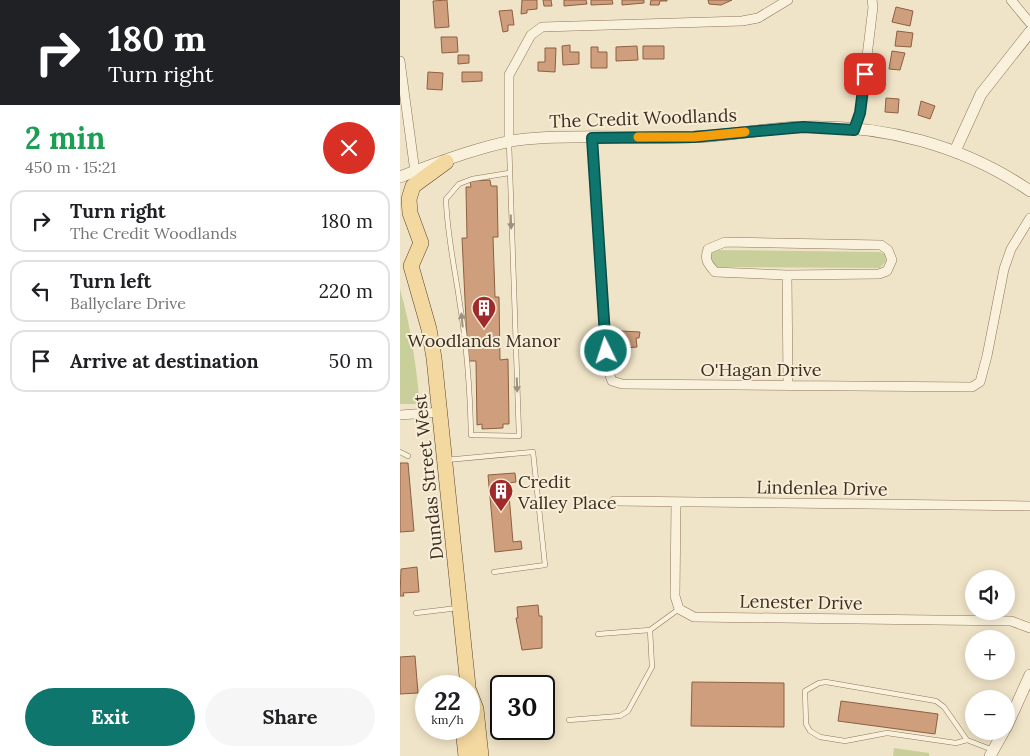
<!DOCTYPE html>
<meta charset="utf-8">
<style>
body{margin:0;font-family:Lora,serif;background:#f6f6f6;color:#202124;height:100vh;display:flex;flex-direction:column;font-size:19px;white-space:nowrap}
*{box-sizing:border-box;margin:0}
p{font-size:16px;color:#757577}
.icon{flex:none;width:28px;height:28px;fill:none;stroke:currentColor;stroke-width:2;stroke-linecap:round;stroke-linejoin:round}
.map{position:relative;flex:1;overflow:hidden}
.details{display:flex;flex-direction:column;background:#fff;width:400px}
.details>*{flex:none}
.guide{background:#202124;color:#fff;overflow:hidden}
.controls{position:absolute;left:565px;top:570px;display:grid;gap:10px}
.controls a{display:grid;place-items:center;width:50px;height:50px;border-radius:50%;background:#fff;box-shadow:0 2px 12px #0003;font-size:25px}
.speed{position:absolute;left:15px;top:675px;display:flex;gap:10px;font-size:25px;font-weight:700;text-align:center}
.speed>*{display:grid;place-content:center;width:65px;height:65px;border-radius:50%;background:#fff;box-shadow:0 2px 12px #0003;line-height:1}
.speed small{font-size:12px;font-weight:400}
.speed .limit{border:2px solid #111;border-radius:8px;background:#fff;color:#111}
.pin{position:absolute;display:grid;place-items:center;width:42px;height:42px;color:#fff;margin:-21px;border-radius:10px;box-shadow:0 2px 8px #0006}
.me{position:absolute;width:55px;margin:-28px;rotate:356deg;stroke-linejoin:round;filter:drop-shadow(0 0 4px #0008)}
.turn{display:flex;align-items:center;gap:18px;height:105px;padding:0 25px;font-size:22px}
.turn .icon{width:65px;height:65px;stroke-width:2.5}
.turn b{display:block;font-size:35px;line-height:42px}
.round{display:grid;place-items:center;flex:none;width:52px;height:52px;border-radius:26px;background:#f6f6f6}
.summary{display:flex;align-items:center;justify-content:space-between;height:85px;padding:0 25px}
h1{font-size:30px;font-weight:700;line-height:38px;color:#1e9e55}
.button{display:flex;gap:10px;margin-top:auto;padding:10px 25px}
.button a{flex:1;height:58px;border-radius:30px;background:#0f766e;color:#fff;font-size:20px;font-weight:700;line-height:58px;text-align:center}
.button a+a{background:#f6f6f6;color:#202124}
ul{padding:0;list-style:none}
li{display:flex;align-items:center;gap:15px;height:62px;margin:0 10px 8px;padding:0 15px;border:2px solid #e0e0e0;border-radius:15px}
li div{flex:1}
li b{display:block;font-size:19px}
li em{font-style:normal}
main{display:flex;flex:1;min-height:0}
.map>svg:first-child{display:block}
.green{fill:#c9cf9b}
.building{fill:#cf9f7d;stroke:#8d5f41}
.lines{fill:none;stroke-linecap:round;stroke-linejoin:round}
.service-casing{stroke:#8d765c;stroke-width:5.5}
.minor-casing{stroke:#8d765c;stroke-width:10}
.tertiary-casing{stroke:#8d765c;stroke-width:12}
.primary-casing{stroke:#5b4430;stroke-width:16}
.service{stroke:#faf1dc;stroke-width:4.5}
.minor{stroke:#faf1dc;stroke-width:9}
.tertiary{stroke:#faf1dc;stroke-width:11}
.primary{stroke:#f3d9a0;stroke-width:15}
.oneway{fill:#9c907e}
.route-casing{stroke:#0a4d48;stroke-width:12}
.route{stroke:#0f766e;stroke-width:9}
.slow{stroke:#f59e0b;stroke-width:9}
.labels{text-anchor:middle;dominant-baseline:central;stroke-width:4;stroke-linejoin:round;paint-order:stroke}
.street-label{font-size:18px;fill:#3d2e20;stroke:#f7eed8}
.poi-label{font-size:18px;fill:#3d2e20;stroke:#f7eed8}
</style>
<main>
<section class="details">
<div class="guide">
<div class="turn"><svg class="icon" aria-label="right" viewBox="0 0 24 24"><path d="M7 20v-9h11M14 6l5 5-5 5"/></svg><div><b>180 m</b>Turn right</div></div>
</div>
<div class="summary"><div><h1>2 min</h1><p>450 m · 15:21</p></div><a class="round" style="background:#d93025;color:#fff"><svg class="icon" aria-label="close" viewBox="0 0 24 24"><path d="M6 6l12 12M18 6L6 18"/></svg></a></div>
<ul>
<li><svg class="icon" aria-label="right" viewBox="0 0 24 24"><path d="M7 20v-9h11M14 6l5 5-5 5"/></svg><div><b>Turn right</b><p>The Credit Woodlands</p></div><em>180 m</em></li>
<li><svg class="icon" aria-label="left" viewBox="0 0 24 24"><path d="M17 20v-9H6M10 6l-5 5 5 5"/></svg><div><b>Turn left</b><p>Ballyclare Drive</p></div><em>220 m</em></li>
<li><svg class="icon" aria-label="arrive" viewBox="0 0 24 24"><path d="M6 21V4h12l-3 4 3 4H6"/></svg><div><b>Arrive at destination</b></div><em>50 m</em></li>
</ul>
<div class="button"><a>Exit</a><a>Share</a></div>
</section>
<div class="map">
<svg width="630" height="756" viewBox="0 0 630 756">
<rect width="100%" height="100%" fill="#f0e4c8"/>
<path class="green" d="M 317,250 L 480,252 L 485,254 L 486,261 L 480,268 L 316,267 L 309,258 L 311,252 Z
M 0,289 C 11,327 16,365 20,404 L 0,404 Z
M 494,748 L 529,753 L 529,756 L 493,756 Z"/>
<path class="building" d="M 47,0 L 49,27 L 35,28 L 33,1 Z
M 122,0 L 137,0 L 137,9 L 127,10 L 127,13 L 121,14 Z
M 143,0 L 151,0 L 152,6 L 144,6 Z
M 164,0 L 186,0 L 187,4 L 164,6 Z
M 191,0 L 212,0 L 213,4 L 191,5 Z
M 222,0 L 244,0 L 244,3 L 222,5 Z
M 251,0 L 267,0 L 267,1 L 260,1 L 259,5 L 250,5 Z
M 308,0 L 332,0 L 321,5 L 309,4 Z
M 496,7 L 513,11 L 510,26 L 492,22 Z
M 112,10 L 114,25 L 108,25 L 108,31 L 103,32 L 99,11 Z
M 497,31 L 513,33 L 511,47 L 495,46 Z
M 41,37 L 57,37 L 58,52 L 42,53 Z
M 170,45 L 170,52 L 179,52 L 179,64 L 163,65 L 162,46 Z
M 237,46 L 238,60 L 216,61 L 216,47 Z
M 243,46 L 264,46 L 264,59 L 243,59 Z
M 191,47 L 198,47 L 198,52 L 207,52 L 207,68 L 191,68 Z
M 145,48 L 156,48 L 155,72 L 138,71 L 138,62 L 145,62 Z
M 492,51 L 505,53 L 500,70 L 489,69 Z
M 58,55 L 69,55 L 69,63 L 58,64 Z
M 28,72 L 43,73 L 42,90 L 27,89 Z
M 62,72 L 82,72 L 82,81 L 62,82 Z
M 486,98 L 499,99 L 498,113 L 485,112 Z
M 521,101 L 535,106 L 530,119 L 518,115 Z
M 90,180 L 91,186 L 97,186 L 98,237 L 93,237 L 95,297 L 99,297 L 100,360 L 108,359 L 109,424 L 103,424 L 103,428 L 82,429 L 82,424 L 77,425 L 76,361 L 68,361 L 62,238 L 67,238 L 66,187 L 71,187 L 70,181 Z
M 221,331 L 240,332 L 239,338 L 236,338 L 237,347 L 225,348 Z
M 0,463 L 8,463 L 14,531 L 0,532 Z
M 115,473 L 116,482 L 108,483 L 113,542 L 121,541 L 122,549 L 95,552 L 88,475 Z
M 17,567 L 19,592 L 3,593 L 4,596 L 0,596 L 1,569 Z
M 138,605 L 139,616 L 142,616 L 142,648 L 122,650 L 116,618 L 118,618 L 117,607 Z
M 15,656 L 18,693 L 0,694 L 0,657 Z
M 292,682 L 384,683 L 384,727 L 291,726 Z
M 441,701 L 538,714 L 535,734 L 438,721 Z"/>
<g class="lines">
<defs>
<path id="service" d="M 109,142 L 119,436 L 71,435 C 70,392 67,347 60,305 C 55,269 47,235 46,199 L 59,184 L 72,179 L 109,173
M 0,452 L 8,456
M 46,460 L 133,452 L 145,565 L 94,572
M 16,613 L 58,608
M 198,634 L 250,630 L 279,609
M 169,720 L 220,716 L 228,711 L 252,667 L 250,630
M 567,740 L 544,707 L 536,701 L 426,682 L 419,683 L 405,691 L 406,724 L 410,731 L 420,737 L 445,741 L 487,733 L 556,743 L 567,740 L 593,750"/>
<path id="minor" d="M 611,0 L 630,23
M 0,61 L 15,172
M 454,130 L 460,113 L 473,7 L 472,0
M 192,137 L 208,370 L 212,381 L 222,384 L 572,387 L 580,382 L 587,356 L 604,269 L 611,249 L 630,218
M 109,142 L 109,75 L 131,35 L 142,27 L 342,21 L 358,18 L 388,0
M 325,242 L 481,245 L 488,250 L 492,260 L 487,271 L 479,274 L 387,275 L 315,272 C 308,264 304,260 308,249 Z
M 387,275 L 388,385
M 0,415 L 41,412
M 214,501 L 630,506
M 276,502 L 275,596 L 279,609 L 294,617 L 611,621 L 630,628"/>
<path id="tertiary" d="M 555,151 L 581,94 L 630,32
M 0,177 C 34,164 91,142 126,139 C 181,134 237,139 292,137 C 329,136 365,128 401,127 C 482,124 563,145 630,191
M 606,728 L 630,675
M 590,756 L 604,731"/>
<path id="primary" d="M 46,162 L 13,186 L 9,199 L 10,213 L 21,243 L 11,266 L 29,329 L 34,358 L 68,686
M 69,691 L 76,709 L 81,756
M 63,729 L 66,756"/>
</defs>
<use href="#service" class="service-casing"/>
<use href="#minor" class="minor-casing"/>
<use href="#tertiary" class="tertiary-casing"/>
<use href="#primary" class="primary-casing"/>
<use href="#service" class="service"/>
<use href="#minor" class="minor"/>
<use href="#tertiary" class="tertiary"/>
<use href="#primary" class="primary"/>
</g>
<defs><path id="oneway-solid" d="M-6-.8H1V-3.2L6.5 0L1 3.2V.8H-6Z" transform="scale(1.25)"/></defs>
<g class="oneway">
<use href="#oneway-solid" transform="translate(111 222) rotate(88)"/>
<use href="#oneway-solid" transform="translate(62 320) rotate(-96)"/>
<use href="#oneway-solid" transform="translate(117 385) rotate(88)"/>
</g>
<g class="lines">
<defs>
<path id="route" d="M 206,351 L 192,138 L 294,137 L 403,127 L 454,130 L 460,113 L 465,74"/>
</defs>
<use href="#route" class="route-casing"/>
<use href="#route" class="route"/>
<path class="slow" d="M 238,137 L 294,137 L 345,132"/>
</g>
<defs>
<symbol id="building-pin" viewBox="-11 -11 22 30"><path d="M0 17L-7.5 6A9.5 9.5 0 1 1 7.5 6Z" fill="#9e2a2b" stroke="#f7eed8"/><path d="M-4-6H4V6H1V3H-1V6H-4ZM-2.5-4.3h1.7v1.8h-1.7ZM.8-4.3h1.7v1.8H.8ZM-2.5-1h1.7V.8h-1.7ZM.8-1h1.7V.8H.8Z" fill="#fff"/></symbol>
</defs>
<g fill-rule="evenodd">
<use href="#building-pin" x="70" y="294" width="28" height="38"/>
<use href="#building-pin" x="87" y="477" width="28" height="38"/>
</g>
<g class="labels">
<g class="street-label">
<text transform="translate(243 118) rotate(-2)">The Credit Woodlands</text>
<text x="361" y="369">O'Hagan Drive</text>
<text transform="translate(28 477) rotate(-96)">Dundas Street West</text>
<text transform="translate(422 488) rotate(1)">Lindenlea Drive</text>
<text transform="translate(401 602) rotate(1)">Lenester Drive</text>
</g>
<g class="poi-label">
<text x="84" y="340">Woodlands Manor</text>
<text x="118" y="481" text-anchor="start">Credit<tspan x="118" dy="21">Valley Place</tspan></text>
</g>
</g>
</svg>
<div class="controls">
<a><svg class="icon" aria-label="sound" viewBox="0 0 24 24"><path d="M4 9h4l5-4v14l-5-4H4zM17 9q2 3 0 6"/></svg></a>
<a>+</a>
<a>−</a>
</div>
<div class="speed"><div>22<small>km/h</small></div><div class="limit">30</div></div>
<div class="pin" style="left:465px;top:74px;background:#d93025"><svg class="icon" aria-label="arrive" viewBox="0 0 24 24"><path d="M6 21V4h12l-3 4 3 4H6"/></svg></div>
<svg class="me" style="left:206px;top:351px" viewBox="-20 -20 40 40"><circle r="17" fill="#0f766e" stroke="#fff" stroke-width="3"/><path d="M0-11L8 9 0 5-8 9z" fill="#fff"/></svg>
</div>
</main>
